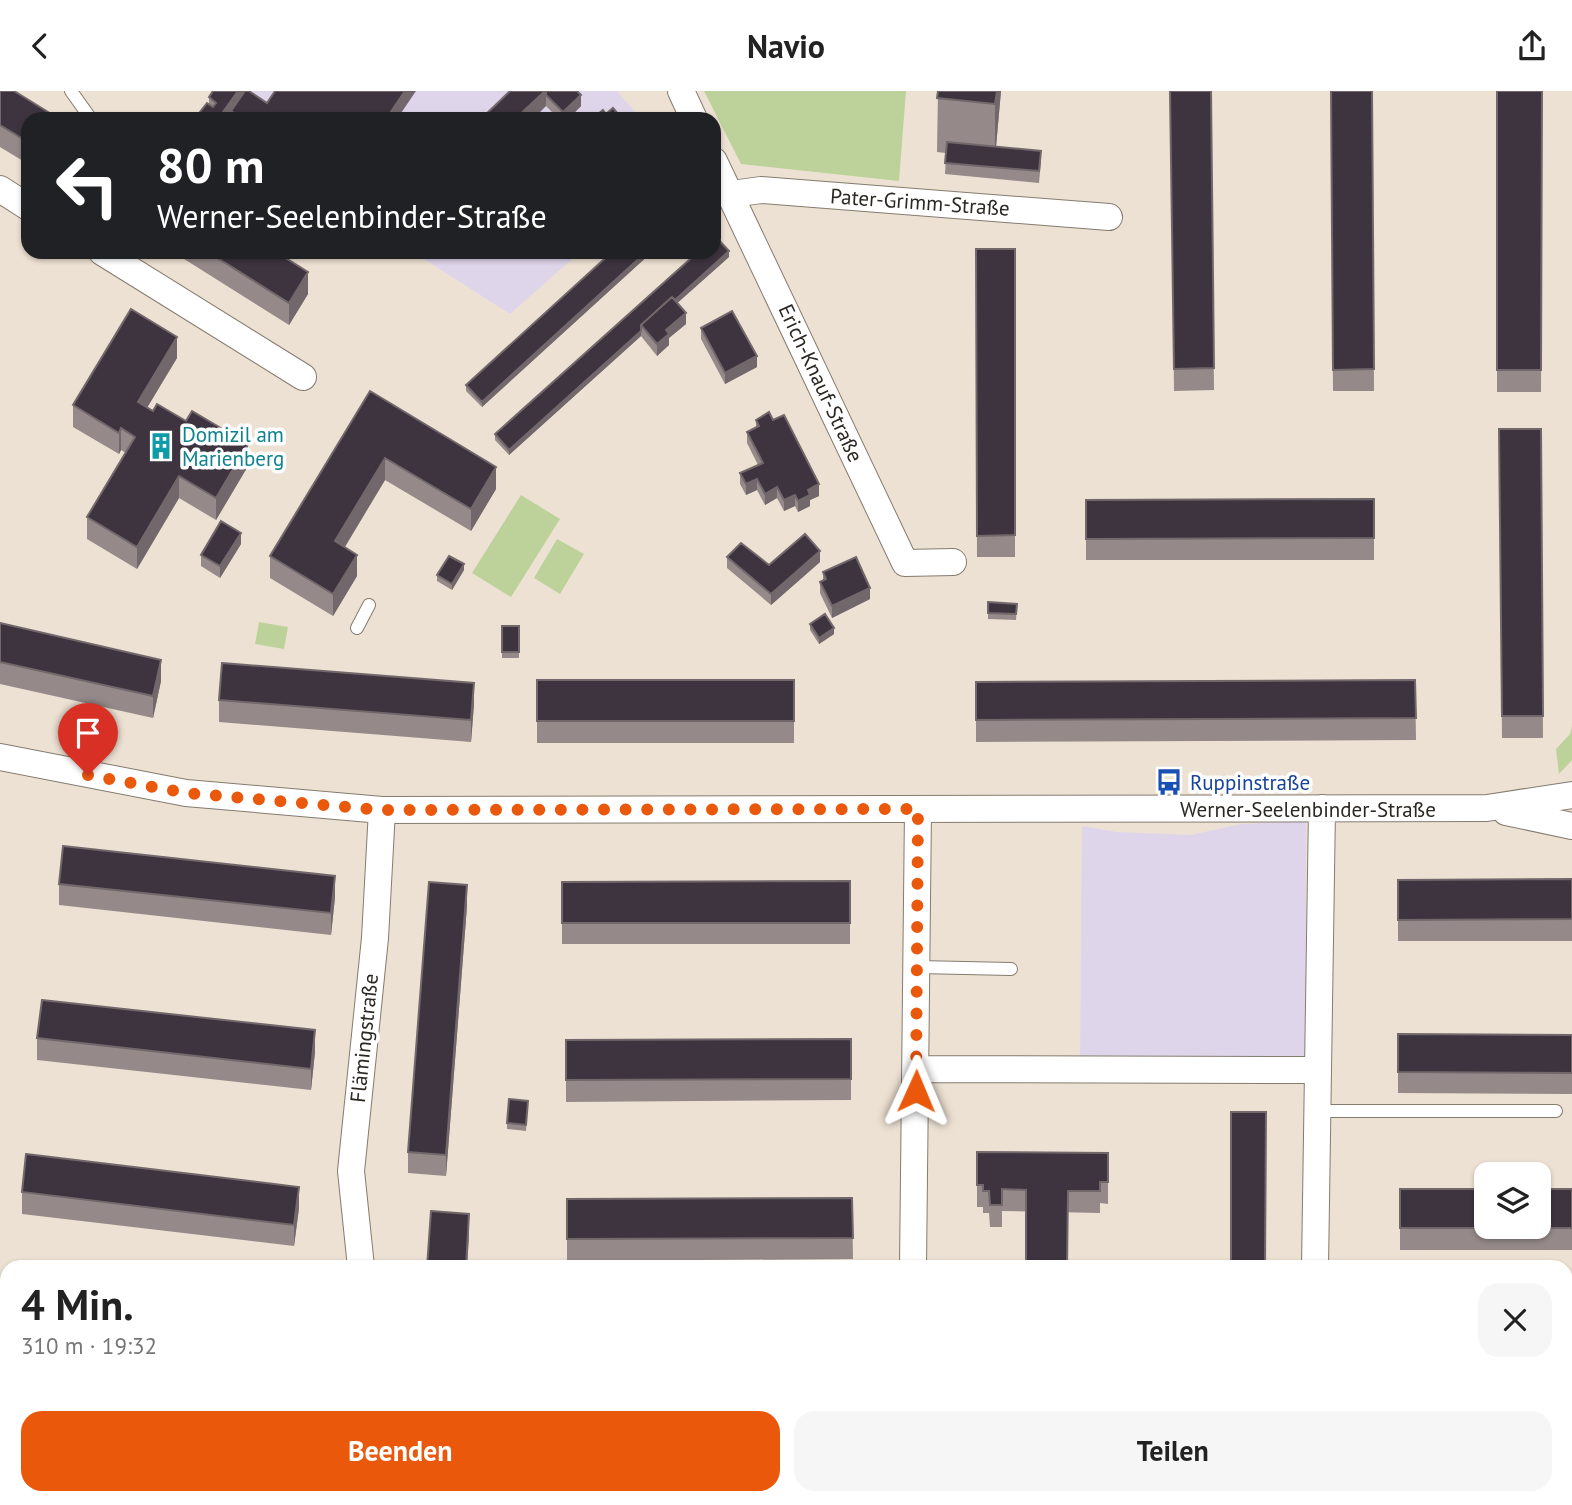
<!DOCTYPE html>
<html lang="de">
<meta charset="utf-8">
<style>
body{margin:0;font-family:"PT Sans",sans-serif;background:#f6f6f6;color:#222;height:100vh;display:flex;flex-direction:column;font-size:26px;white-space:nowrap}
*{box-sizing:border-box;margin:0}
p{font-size:23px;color:#767676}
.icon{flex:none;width:38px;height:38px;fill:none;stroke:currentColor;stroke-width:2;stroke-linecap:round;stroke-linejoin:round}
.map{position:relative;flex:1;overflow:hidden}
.drawer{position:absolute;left:0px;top:1169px;width:1573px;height:245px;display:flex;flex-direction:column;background:#fff;border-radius:21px 21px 0 0;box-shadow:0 2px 5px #0004}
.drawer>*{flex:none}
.hud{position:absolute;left:21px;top:21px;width:700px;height:147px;border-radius:21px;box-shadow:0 2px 5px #0004;background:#202124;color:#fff;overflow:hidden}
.tools{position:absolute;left:1474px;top:1071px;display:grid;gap:14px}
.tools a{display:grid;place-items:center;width:77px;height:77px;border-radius:14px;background:#fff;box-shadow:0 2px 5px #0004;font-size:35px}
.pin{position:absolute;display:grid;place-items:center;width:60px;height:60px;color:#fff;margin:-72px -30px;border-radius:50% 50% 50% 0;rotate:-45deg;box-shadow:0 0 7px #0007}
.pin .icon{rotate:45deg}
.me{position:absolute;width:77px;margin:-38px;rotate:1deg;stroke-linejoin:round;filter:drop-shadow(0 0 5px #0008)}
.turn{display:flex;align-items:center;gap:24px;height:147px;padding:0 21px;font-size:32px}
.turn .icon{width:91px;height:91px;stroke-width:2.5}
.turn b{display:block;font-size:49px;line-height:60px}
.round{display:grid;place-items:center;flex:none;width:74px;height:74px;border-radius:21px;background:#f6f6f6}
.head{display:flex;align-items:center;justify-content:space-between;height:119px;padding:0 21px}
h1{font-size:42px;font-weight:700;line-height:52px}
.primary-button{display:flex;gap:14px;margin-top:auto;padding:14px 21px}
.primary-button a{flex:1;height:80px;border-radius:21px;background:#ea580c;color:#fff;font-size:28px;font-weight:700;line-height:80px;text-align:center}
.primary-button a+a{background:#f6f6f6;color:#222}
header{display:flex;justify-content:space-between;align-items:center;height:91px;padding:0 21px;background:#fff;font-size:32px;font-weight:700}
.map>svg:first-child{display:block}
.commercial{fill:#ded5ea}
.industrial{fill:#dad6ec}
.green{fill:#bdd29a}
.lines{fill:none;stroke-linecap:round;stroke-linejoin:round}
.service-casing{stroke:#857b6f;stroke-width:14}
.minor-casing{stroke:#857b6f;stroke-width:28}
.service{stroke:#fff;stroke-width:12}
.minor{stroke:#fff;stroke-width:26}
.wall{fill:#958a89}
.shaded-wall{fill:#72686b}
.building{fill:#3d343f;stroke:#72686b;stroke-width:2}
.route{stroke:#ea580c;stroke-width:12;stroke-dasharray:0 21.6}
.labels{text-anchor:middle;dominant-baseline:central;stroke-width:7;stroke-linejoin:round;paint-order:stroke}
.street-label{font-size:21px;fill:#2b2722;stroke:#fff}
.culture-label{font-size:21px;fill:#0d838f;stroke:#fff;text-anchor:start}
.transit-label{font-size:21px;fill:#164399;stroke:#fff;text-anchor:start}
</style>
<header><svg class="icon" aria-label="back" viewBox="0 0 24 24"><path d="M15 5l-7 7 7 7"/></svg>Navio<svg class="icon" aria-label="share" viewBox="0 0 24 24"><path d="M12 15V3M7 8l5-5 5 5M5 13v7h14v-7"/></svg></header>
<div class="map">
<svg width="1572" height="1414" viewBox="0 0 1572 1414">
<rect width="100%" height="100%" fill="#ede1d3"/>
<path class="commercial" d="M 252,0 L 617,0 L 641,28 L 233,28 Z
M 413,161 L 580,161 L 510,223 Z
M 1306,730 L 1306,976 L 1080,974 L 1082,735 L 1116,741 L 1191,744 L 1241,733 Z"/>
<path class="industrial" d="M 0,1369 L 7,1370 L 7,1407 L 295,1407 L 358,1414 L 0,1414 Z
M 564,1407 L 884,1407 L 884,1414 L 564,1414 Z"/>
<path class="green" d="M 704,0 L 906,0 L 899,90 L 741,73 Z
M 521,404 L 560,428 L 511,506 L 472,482 Z
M 557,448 L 584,463 L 560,503 L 534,487 Z
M 259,531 L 288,536 L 284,558 L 255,553 Z
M 1572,635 L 1572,669 L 1559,683 L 1556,658 L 1570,643 Z"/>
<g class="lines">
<defs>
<path id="service" d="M 71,0 L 91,28
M 357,537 L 369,514
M 918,876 L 1011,878
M 1317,1020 L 1556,1020
M 353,1407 L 359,1414"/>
<path id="minor" d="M 681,0 L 694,28
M 714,70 L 905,472 L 953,471
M 0,98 L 28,116
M 732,103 L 761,99 L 1109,126
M 102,161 L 303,286
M 0,666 L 186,702 L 382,719 L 1487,717 L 1572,704
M 1506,721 L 1572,735
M 917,978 L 1318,979 L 1315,1176
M 1318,979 L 1322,717
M 361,1176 L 351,1080 L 375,847 L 382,719
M 913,1176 L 918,718
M 909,1414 L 910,1407"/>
</defs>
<use href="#service" class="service-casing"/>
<use href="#minor" class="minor-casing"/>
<use href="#service" class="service"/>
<use href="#minor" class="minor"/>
</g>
<path class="wall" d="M 0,0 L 53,28 L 28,28 L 28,73 L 0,56 Z
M 510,0 L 577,0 L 581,15 L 568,28 L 559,28 L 546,15 Z
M 938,0 L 1001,0 L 996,56 L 1041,71 L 1039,92 L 945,83 L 946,62 L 937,61 Z
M 1170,0 L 1211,0 L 1214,299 L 1174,300 Z
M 1331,0 L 1372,0 L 1374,300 L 1333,300 Z
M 1497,0 L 1542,0 L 1541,301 L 1497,301 Z
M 209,6 L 267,12 L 397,28 L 231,28 L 231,21 L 226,28 L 196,28 L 196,26 L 209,13 Z
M 976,158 L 1015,158 L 1015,466 L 977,466 Z
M 173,161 L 276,161 L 308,203 L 289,234 Z
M 612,161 L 652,161 L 482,316 L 466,300 L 466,294 Z
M 729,166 L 677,212 L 686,233 L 669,247 L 669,254 L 657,265 L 641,245 L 509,364 L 495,349 L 495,343 Z
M 701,237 L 757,276 L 725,293 L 701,248 Z
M 177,267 L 147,316 L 248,375 L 216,429 L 179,407 L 137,478 L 87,448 L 87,426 L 126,362 L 121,359 L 119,363 L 73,336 L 73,314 Z
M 370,300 L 496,398 L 471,440 L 385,389 L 345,456 L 357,485 L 333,525 L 270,487 L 270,465 Z
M 756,329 L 819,405 L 810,409 L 810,415 L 798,421 L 795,415 L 784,420 L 777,407 L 765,414 L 757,399 L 746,404 L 740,393 L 740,382 L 758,374 L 747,352 L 747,341 L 756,336 Z
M 1499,338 L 1541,338 L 1543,647 L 1502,647 Z
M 1374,408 L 1374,469 L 1086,469 L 1086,409 Z
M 241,453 L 220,487 L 201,475 L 201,464 Z
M 727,466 L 769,474 L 820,471 L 771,514 L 727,477 Z
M 464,479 L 452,499 L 437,490 L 437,484 Z
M 823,481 L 870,508 L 832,527 L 820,502 L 820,491 L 823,489 Z
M 988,511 L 1017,513 L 1016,529 L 988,528 Z
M 0,532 L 161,590 L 153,627 L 0,593 Z
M 810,533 L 834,543 L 819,553 L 810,539 Z
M 502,535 L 519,535 L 519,567 L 502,567 Z
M 537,589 L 794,589 L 794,652 L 537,652 Z
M 1415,589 L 1416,649 L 976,651 L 976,591 Z
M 219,609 L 474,613 L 471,651 L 219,631 Z
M 1572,788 L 1572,850 L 1398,850 L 1398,789 Z
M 850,790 L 850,853 L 562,853 L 562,791 Z
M 59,793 L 335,806 L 331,844 L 59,814 Z
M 467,815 L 446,1085 L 408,1082 L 408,1061 Z
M 1398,943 L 1572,944 L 1572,1003 L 1398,1002 Z
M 37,947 L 315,961 L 311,999 L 37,969 Z
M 851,948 L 851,1009 L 566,1011 L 566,949 Z
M 528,1010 L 526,1040 L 507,1038 L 507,1032 Z
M 977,1061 L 1108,1062 L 1108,1113 L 1100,1112 L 1100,1122 L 1002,1120 L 1002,1136 L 990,1136 L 989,1122 L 983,1122 L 983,1116 L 977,1116 Z
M 1400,1098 L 1572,1098 L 1572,1159 L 1400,1159 Z
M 22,1101 L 299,1117 L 294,1155 L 22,1123 Z
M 852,1107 L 853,1168 L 567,1170 L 567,1108 Z
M 7,1217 L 7,1278 L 2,1277 L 2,1256 Z
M 1566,1255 L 1572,1255 L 1572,1313 L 1566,1313 Z
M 412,1407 L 451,1407 L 450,1414 L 412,1413 Z
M 790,1407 L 885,1407 L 884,1414 L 790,1414 Z"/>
<path class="shaded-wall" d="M 238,0 L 246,0 L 226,28 L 218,28 Z
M 405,0 L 416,0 L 397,28 L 386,28 Z
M 545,0 L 546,0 L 546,15 L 533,28 L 515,28 Z
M 997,0 L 1001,0 L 995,67 L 995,13 Z
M 581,4 L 581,15 L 568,28 L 563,28 L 563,21 Z
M 729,160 L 729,166 L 646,240 L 644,237 Z
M 646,161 L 652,161 L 482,316 L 482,311 Z
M 308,181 L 308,203 L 289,234 L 289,212 Z
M 686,222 L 686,233 L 669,247 L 669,254 L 657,265 L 657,253 L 666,239 Z
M 641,240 L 641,245 L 509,364 L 509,359 Z
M 177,246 L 177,267 L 138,332 L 138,311 Z
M 757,265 L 757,276 L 725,293 L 725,282 Z
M 121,337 L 121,359 L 119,363 L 119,342 Z
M 248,353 L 248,375 L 216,429 L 216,407 Z
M 385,367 L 385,389 L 335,472 L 335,450 Z
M 496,376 L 496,398 L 471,440 L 471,418 Z
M 179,385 L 179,407 L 137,478 L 137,456 Z
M 757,388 L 757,399 L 746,404 L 746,393 Z
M 819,393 L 819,405 L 810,409 L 810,415 L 798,421 L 798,410 L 808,399 Z
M 777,396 L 777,407 L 765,414 L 765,403 Z
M 795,404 L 795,415 L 784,420 L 784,409 Z
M 241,442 L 241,453 L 220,487 L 220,475 Z
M 820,460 L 820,471 L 771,514 L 771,503 Z
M 357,464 L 357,485 L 333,525 L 333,503 Z
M 464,473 L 464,479 L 452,499 L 452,493 Z
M 870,497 L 870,508 L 832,527 L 832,515 Z
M 834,537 L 834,543 L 819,553 L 819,547 Z
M 161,569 L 161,590 L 153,627 L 153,605 Z
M 474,592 L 474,613 L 471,651 L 471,629 Z
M 335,785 L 335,806 L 331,844 L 331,822 Z
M 467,794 L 467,815 L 446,1085 L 446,1064 Z
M 315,939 L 315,961 L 311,999 L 311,978 Z
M 299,1096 L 299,1117 L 294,1155 L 294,1134 Z
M 469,1123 L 469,1145 L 467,1176 L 466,1176 Z"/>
<path class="building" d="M 0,0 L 14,0 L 53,24 L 51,28 L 28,28 L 28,51 L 0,34 Z
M 213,0 L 238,0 L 218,28 L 199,28 L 196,26 L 207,12 L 213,16 L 216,12 L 209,6 Z
M 245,0 L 249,0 L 267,12 L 275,0 L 405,0 L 386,28 L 243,28 L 231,20 Z
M 510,0 L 545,0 L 515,28 L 481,28 Z
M 546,0 L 577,0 L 581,4 L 563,21 L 546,4 Z
M 938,0 L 997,0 L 995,13 L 937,7 Z
M 1170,0 L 1211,0 L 1214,277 L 1174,278 Z
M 1331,0 L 1372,0 L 1374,278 L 1333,279 Z
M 1497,0 L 1542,0 L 1541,279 L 1497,279 Z
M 613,17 L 622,28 L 600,28 Z
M 603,19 L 606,23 L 600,28 L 592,28 Z
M 947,51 L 1041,60 L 1039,80 L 945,72 Z
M 715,145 L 729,160 L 675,209 L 672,206 L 641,234 L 641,240 L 509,359 L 495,343 L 698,161 L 714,161 L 714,146 Z
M 976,158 L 1015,158 L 1015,444 L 977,445 Z
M 208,161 L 276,161 L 308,181 L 289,212 Z
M 612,161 L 646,161 L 482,311 L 466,294 Z
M 672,206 L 686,222 L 666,239 L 669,243 L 657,253 L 641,234 Z
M 131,218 L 177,246 L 138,311 L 153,320 L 157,313 L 186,330 L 192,320 L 248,353 L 216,407 L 179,385 L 137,456 L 87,426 L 135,346 L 121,337 L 119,342 L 73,314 Z
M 732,220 L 757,265 L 725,282 L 701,237 Z
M 370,300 L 496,376 L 471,418 L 385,367 L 335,450 L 357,464 L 333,503 L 270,465 Z
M 769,321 L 773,329 L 784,324 L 819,393 L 808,399 L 810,404 L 798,410 L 795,404 L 784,409 L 777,396 L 765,403 L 757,388 L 746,393 L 740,382 L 763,372 L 747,341 L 759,335 L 756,329 Z
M 1499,338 L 1541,338 L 1543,625 L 1502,625 Z
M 1374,408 L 1374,447 L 1086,448 L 1086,409 Z
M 221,430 L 241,442 L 220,475 L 201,464 Z
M 805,443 L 820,460 L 771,503 L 727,466 L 741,452 L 769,474 Z
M 449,465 L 464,473 L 452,493 L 437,484 Z
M 856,466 L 870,497 L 832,515 L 820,491 L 826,488 L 823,481 Z
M 988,511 L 1017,513 L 1016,523 L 988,522 Z
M 825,523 L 834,537 L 819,547 L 810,533 Z
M 0,532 L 161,569 L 153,605 L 0,571 Z
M 502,535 L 519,535 L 519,561 L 502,561 Z
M 222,572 L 474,592 L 471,629 L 219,609 Z
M 537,589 L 794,589 L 794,630 L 537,630 Z
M 1415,589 L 1416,627 L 976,629 L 976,591 Z
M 63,755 L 335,785 L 331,822 L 59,793 Z
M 1572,788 L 1572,828 L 1398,829 L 1398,789 Z
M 850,790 L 850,832 L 562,832 L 562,791 Z
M 429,791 L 467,794 L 446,1064 L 408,1061 Z
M 42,909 L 315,939 L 311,978 L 37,947 Z
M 1398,943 L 1572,944 L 1572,982 L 1398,981 Z
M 851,948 L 851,988 L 566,989 L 566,949 Z
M 509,1008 L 528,1010 L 526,1034 L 507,1032 Z
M 1231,1021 L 1266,1021 L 1265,1176 L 1231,1176 Z
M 977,1061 L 1108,1062 L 1108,1091 L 1100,1091 L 1100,1100 L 1068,1100 L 1067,1176 L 1026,1176 L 1026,1099 L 1002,1098 L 1002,1114 L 990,1114 L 989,1100 L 983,1100 L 983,1094 L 977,1094 Z
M 26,1063 L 299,1096 L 294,1134 L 22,1101 Z
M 1400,1098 L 1486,1098 L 1486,1136 L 1538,1136 L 1538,1098 L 1572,1098 L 1572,1137 L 1400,1137 Z
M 852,1107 L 853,1147 L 567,1148 L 567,1108 Z
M 431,1120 L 469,1123 L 466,1176 L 427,1176 Z
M 1124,1175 L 1147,1175 L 1147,1176 L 1124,1176 Z
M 6,1217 L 7,1217 L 7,1256 L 2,1256 Z
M 1566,1255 L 1572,1255 L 1572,1292 L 1566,1292 Z
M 7,1389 L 7,1407 L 28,1407 L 27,1414 L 5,1414 Z
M 62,1407 L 105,1407 L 104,1414 L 62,1414 Z
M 139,1407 L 179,1407 L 179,1414 L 138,1414 Z
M 212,1407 L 254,1407 L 253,1414 L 212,1414 Z
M 1076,1407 L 1109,1407 L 1109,1414 L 1076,1414 Z
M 1231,1410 L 1426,1410 L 1426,1414 L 1231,1414 Z"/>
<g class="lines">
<path class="route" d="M 88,684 L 186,702 L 382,719 L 918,718 L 916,1000"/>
</g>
<defs>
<symbol id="building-bare" viewBox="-9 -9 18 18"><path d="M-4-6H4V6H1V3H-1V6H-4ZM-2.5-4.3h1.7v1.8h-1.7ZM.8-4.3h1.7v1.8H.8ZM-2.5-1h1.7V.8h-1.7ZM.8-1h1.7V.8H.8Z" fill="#0f9aa8" stroke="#fff" stroke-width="2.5" paint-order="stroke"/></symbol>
<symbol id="bus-bare" viewBox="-9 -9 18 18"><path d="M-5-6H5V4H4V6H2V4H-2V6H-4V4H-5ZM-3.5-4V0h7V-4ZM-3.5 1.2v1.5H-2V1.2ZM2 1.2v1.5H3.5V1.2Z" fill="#1a4fb4" stroke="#fff" stroke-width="2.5" paint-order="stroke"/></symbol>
</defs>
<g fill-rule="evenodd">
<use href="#building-bare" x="142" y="336" width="38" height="38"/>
<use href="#bus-bare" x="1150" y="672" width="38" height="38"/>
</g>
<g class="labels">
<g class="street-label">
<text transform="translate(920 111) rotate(4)">Pater-Grimm-Straße</text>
<text transform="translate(821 292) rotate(65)">Erich-Knauf-Straße</text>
<text x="1308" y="718">Werner-Seelenbinder-Straße</text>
<text transform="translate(364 947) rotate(-84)">Flämingstraße</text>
</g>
<g class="culture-label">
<text x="182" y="343">Domizil am<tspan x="182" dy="24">Marienberg</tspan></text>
</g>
<g class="transit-label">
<text x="1190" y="691">Ruppinstraße</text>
</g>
</g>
</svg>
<div class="tools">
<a><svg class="icon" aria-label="layers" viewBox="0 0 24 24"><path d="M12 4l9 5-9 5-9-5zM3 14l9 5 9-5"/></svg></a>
</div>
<div class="pin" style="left:88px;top:684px;background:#d93025"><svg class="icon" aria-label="arrive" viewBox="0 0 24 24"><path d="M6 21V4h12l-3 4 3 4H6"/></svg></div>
<svg class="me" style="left:916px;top:1000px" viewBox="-20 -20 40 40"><path d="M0-17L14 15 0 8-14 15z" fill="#ea580c" stroke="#fff" stroke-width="4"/></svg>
<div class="hud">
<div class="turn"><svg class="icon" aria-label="left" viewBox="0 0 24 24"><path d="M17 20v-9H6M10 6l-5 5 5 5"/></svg><div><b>80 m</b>Werner-Seelenbinder-Straße</div></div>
</div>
<section class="drawer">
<div class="head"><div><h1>4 Min.</h1><p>310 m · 19:32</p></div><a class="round"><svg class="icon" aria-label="close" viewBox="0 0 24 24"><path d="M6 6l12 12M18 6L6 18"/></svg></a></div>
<div class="primary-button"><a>Beenden</a><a>Teilen</a></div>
</section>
</div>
